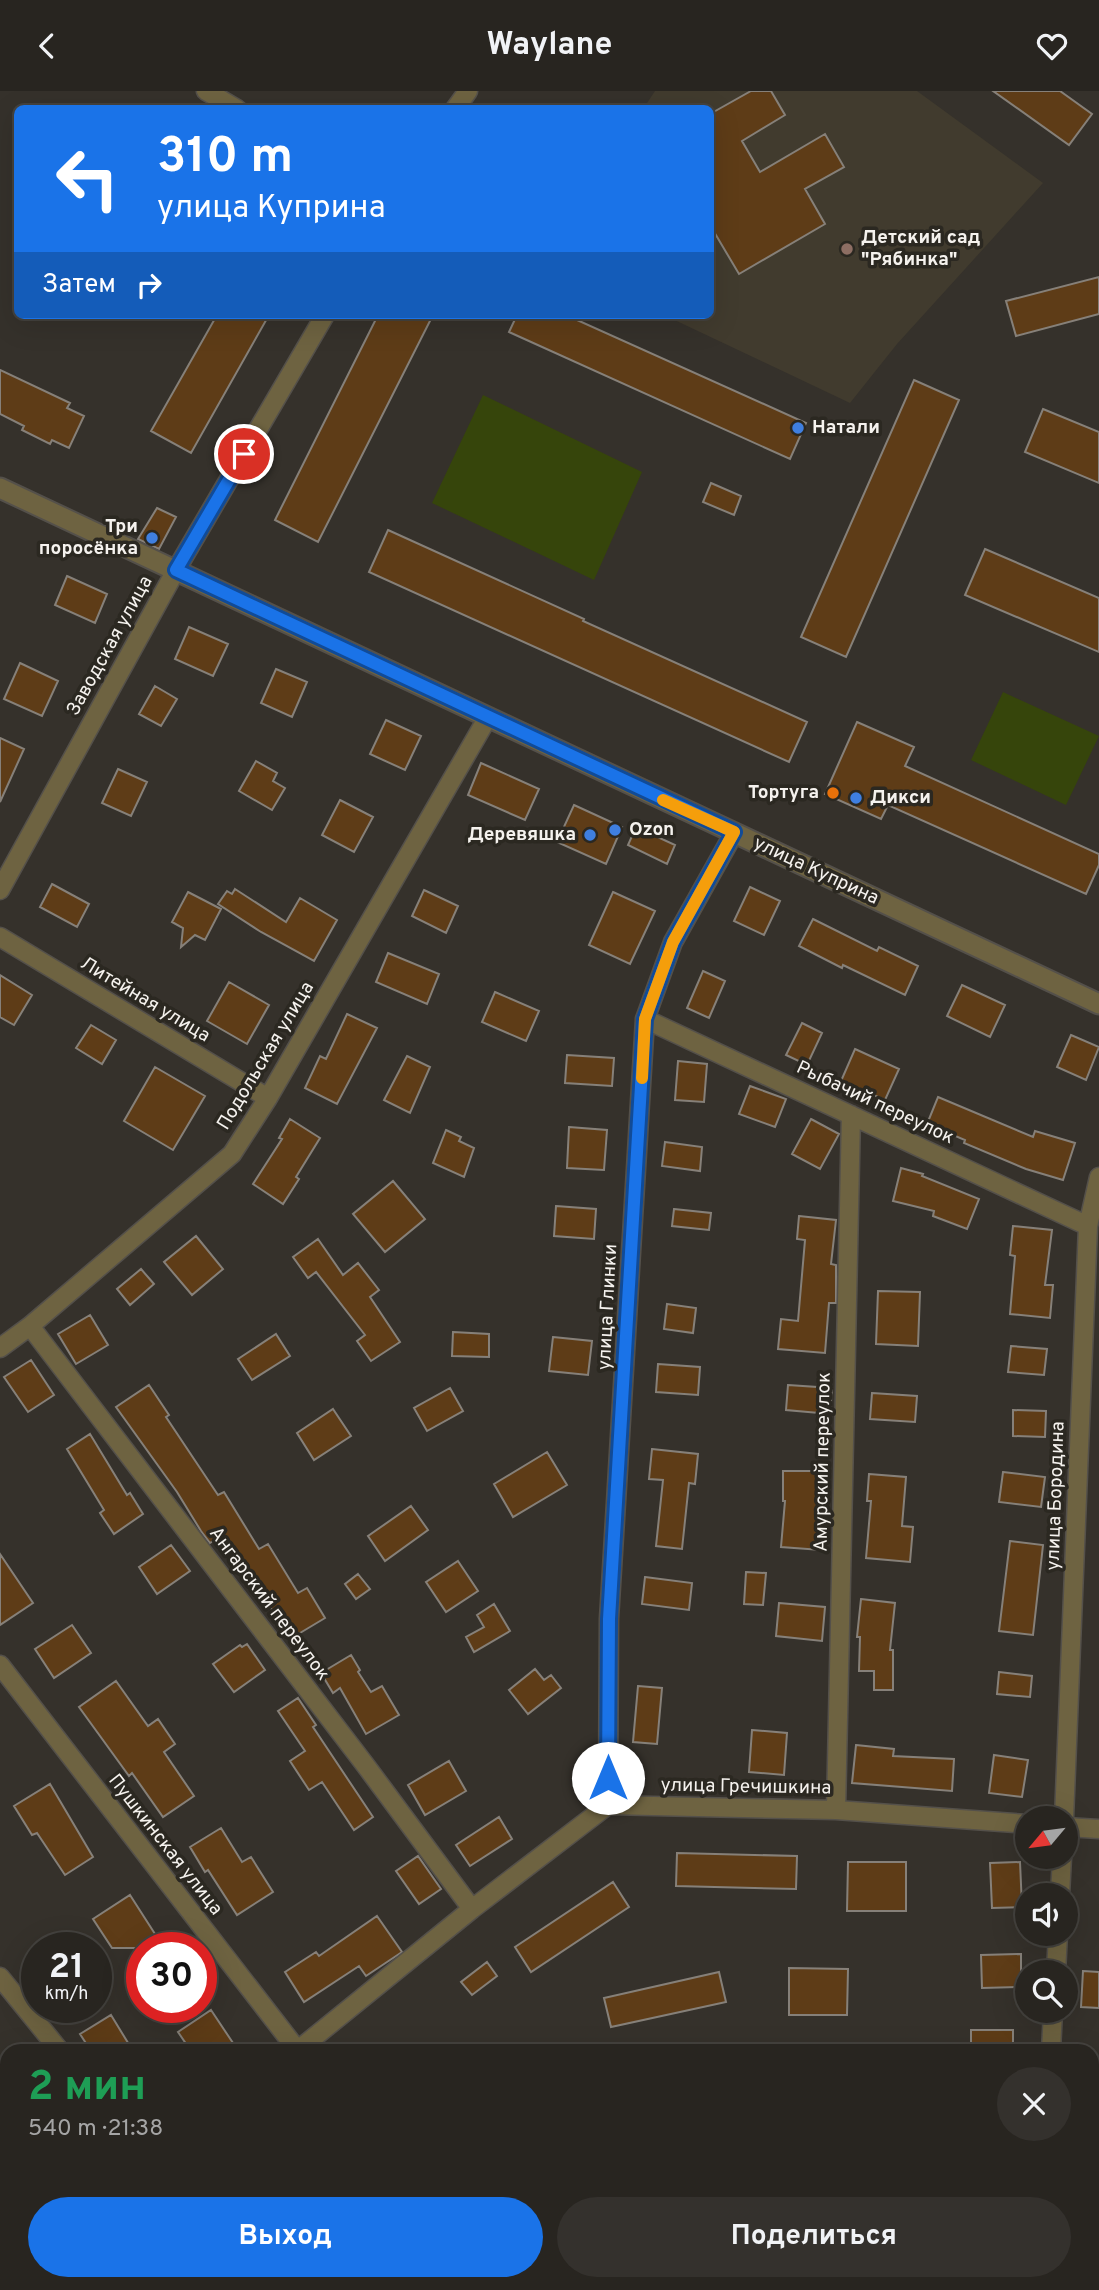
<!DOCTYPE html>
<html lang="ru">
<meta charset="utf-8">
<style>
body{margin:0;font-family:Overpass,sans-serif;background:#34312d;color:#f1f3f6;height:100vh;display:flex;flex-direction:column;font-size:26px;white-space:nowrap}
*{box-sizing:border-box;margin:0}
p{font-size:23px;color:#a5a5a5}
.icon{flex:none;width:38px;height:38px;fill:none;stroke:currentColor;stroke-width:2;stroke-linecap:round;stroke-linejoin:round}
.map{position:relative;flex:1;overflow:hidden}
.details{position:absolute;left:0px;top:1953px;width:1099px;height:247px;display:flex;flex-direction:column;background:#282520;border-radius:21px 21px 0 0;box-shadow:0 7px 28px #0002,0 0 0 2px #44423e}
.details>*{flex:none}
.banner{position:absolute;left:14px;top:14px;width:700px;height:214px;border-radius:10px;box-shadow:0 7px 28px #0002,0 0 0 2px #44423e;background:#1a73e8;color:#fff;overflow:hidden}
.needle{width:46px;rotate:241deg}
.fabs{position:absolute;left:1015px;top:1715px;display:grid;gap:14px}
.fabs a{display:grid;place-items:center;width:63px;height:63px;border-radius:50%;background:#282520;box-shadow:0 7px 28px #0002,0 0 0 2px #44423e;font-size:35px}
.speed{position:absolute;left:21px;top:1841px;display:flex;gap:14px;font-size:35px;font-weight:700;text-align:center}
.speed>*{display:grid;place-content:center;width:91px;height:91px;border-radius:50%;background:#282520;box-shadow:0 7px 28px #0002,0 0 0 2px #44423e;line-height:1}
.speed small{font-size:18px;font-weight:400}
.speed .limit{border:10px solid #d22;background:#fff;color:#111}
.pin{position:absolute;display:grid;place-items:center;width:60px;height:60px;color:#fff;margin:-30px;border:4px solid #fff;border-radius:50%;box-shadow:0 2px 7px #0007}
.me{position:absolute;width:77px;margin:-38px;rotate:0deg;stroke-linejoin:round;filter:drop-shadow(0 0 5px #0008)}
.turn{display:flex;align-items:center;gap:24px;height:147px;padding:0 28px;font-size:32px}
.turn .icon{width:91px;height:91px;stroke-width:2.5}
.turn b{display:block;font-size:49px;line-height:60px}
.then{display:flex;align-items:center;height:66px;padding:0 28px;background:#0003;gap:14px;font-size:26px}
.round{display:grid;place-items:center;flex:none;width:74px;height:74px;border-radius:37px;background:#34312d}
.head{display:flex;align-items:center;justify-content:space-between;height:119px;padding:0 28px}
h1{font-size:42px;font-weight:700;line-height:52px;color:#1e9e55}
.action{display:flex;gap:14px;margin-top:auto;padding:14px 28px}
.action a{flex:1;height:80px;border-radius:42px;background:#1a73e8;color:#fff;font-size:28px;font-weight:700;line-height:80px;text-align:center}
.action a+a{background:#34312d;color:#f1f3f6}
header{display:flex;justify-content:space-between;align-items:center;height:91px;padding:0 28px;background:#282520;font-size:32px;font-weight:700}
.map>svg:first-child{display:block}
.built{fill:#413b2e}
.green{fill:#36450b}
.building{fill:#5e3c17;stroke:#868079;stroke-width:2}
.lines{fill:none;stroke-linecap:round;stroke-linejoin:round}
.minor-casing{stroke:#54504a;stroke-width:21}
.tertiary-casing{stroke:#54504a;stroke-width:23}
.minor{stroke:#6e6341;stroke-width:18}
.tertiary{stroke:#6e6341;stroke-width:19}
.route-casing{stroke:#114b97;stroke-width:18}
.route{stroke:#1a73e8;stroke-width:12}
.slow{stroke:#f59e0b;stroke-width:12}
.education-dot{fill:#8d6e63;stroke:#2b2821;stroke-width:2.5}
.shop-dot{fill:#3f7fe0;stroke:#2b2821;stroke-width:2.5}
.food-dot{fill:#e8710a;stroke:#2b2821;stroke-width:2.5}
.labels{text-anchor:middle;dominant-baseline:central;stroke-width:7;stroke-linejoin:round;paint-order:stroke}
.poi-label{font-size:19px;font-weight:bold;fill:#f5f2ee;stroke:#2b2821;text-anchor:start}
.street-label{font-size:19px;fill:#f5f2ee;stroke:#2b2821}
</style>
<header><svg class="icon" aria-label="back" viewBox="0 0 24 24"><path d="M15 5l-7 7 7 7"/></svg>Waylane<svg class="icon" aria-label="heart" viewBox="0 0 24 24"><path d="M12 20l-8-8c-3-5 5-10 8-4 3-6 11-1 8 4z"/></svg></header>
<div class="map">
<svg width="1099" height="2199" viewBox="0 0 1099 2199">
<rect width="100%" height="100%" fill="#35312b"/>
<path class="built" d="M 655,0 L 917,0 L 1043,92 L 897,253 L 850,312 L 664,224 L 710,224 L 710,18 L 643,18 Z"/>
<path class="green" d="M 483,304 L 642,381 L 594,489 L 432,412 Z
M 1003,601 L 1099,645 L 1066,714 L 971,669 Z"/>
<path class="building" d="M 751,0 L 771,0 L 785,24 L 742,50 L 760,81 L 825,43 L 844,76 L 805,98 L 825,133 L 739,183 L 710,134 L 710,23 Z
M 993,0 L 1060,0 L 1092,23 L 1069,54 Z
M 1099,186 L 1099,223 L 1016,245 L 1006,210 Z
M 217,224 L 269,224 L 191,362 L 151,340 Z
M 378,224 L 433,224 L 318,451 L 275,429 Z
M 517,224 L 566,224 L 806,332 L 790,368 L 509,241 Z
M 0,279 L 70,312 L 67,317 L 84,325 L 69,357 L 52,349 L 50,353 L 22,339 L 24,335 L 0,323 Z
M 914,289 L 959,309 L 846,566 L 801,546 Z
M 1043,318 L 1099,341 L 1099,392 L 1025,361 Z
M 711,392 L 741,405 L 734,424 L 703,411 Z
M 157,417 L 176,426 L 159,458 L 138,448 Z
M 388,439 L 584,528 L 583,530 L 807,631 L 789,671 L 369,481 Z
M 985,458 L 1099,507 L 1099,561 L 965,504 Z
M 67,485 L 107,503 L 95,532 L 55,514 Z
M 189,536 L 228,553 L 213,585 L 175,568 Z
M 20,572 L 58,590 L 42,625 L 4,608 Z
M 276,578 L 307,591 L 292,626 L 261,612 Z
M 155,595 L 177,608 L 161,635 L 139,623 Z
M 386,629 L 421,645 L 405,679 L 370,663 Z
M 857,631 L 914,656 L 905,675 L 1099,763 L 1099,774 L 1086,803 L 888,714 L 881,728 L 825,703 Z
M 0,647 L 24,658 L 0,711 Z
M 256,670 L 277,682 L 273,690 L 285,697 L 272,719 L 239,700 Z
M 481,672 L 539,698 L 525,729 L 468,704 Z
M 118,678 L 147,691 L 131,725 L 102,712 Z
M 340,709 L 373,726 L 354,761 L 322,744 Z
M 574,714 L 622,736 L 606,773 L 557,751 Z
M 636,736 L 675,754 L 667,773 L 628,754 Z
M 52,793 L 89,813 L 77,836 L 40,816 Z
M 750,796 L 780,810 L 764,844 L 734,830 Z
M 235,798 L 286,831 L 300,807 L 337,829 L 314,870 L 261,841 L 218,813 L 227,800 L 232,803 Z
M 424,799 L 458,815 L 446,842 L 412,825 Z
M 188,801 L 221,818 L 205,849 L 195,844 L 181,856 L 183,837 L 172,831 Z
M 613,801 L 655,820 L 630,873 L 589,854 Z
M 813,828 L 877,860 L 879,856 L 918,875 L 905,904 L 843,874 L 842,877 L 799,855 Z
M 388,862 L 439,883 L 427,913 L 376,891 Z
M 703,880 L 725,890 L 709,927 L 687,917 Z
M 0,884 L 32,904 L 14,934 L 0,926 Z
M 229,891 L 269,914 L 247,953 L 207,930 Z
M 962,894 L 1005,914 L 990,946 L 947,925 Z
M 495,901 L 539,920 L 526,950 L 482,931 Z
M 347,923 L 377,937 L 337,1013 L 305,997 L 320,965 L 326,968 Z
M 802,932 L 822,942 L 807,974 L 786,964 Z
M 91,934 L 116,949 L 102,973 L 76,957 Z
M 1071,944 L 1099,956 L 1086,989 L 1057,976 Z
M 855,958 L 899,978 L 885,1009 L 841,990 Z
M 567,964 L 614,967 L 612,995 L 565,992 Z
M 407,965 L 430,976 L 410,1022 L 384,1009 Z
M 678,970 L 707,973 L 704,1011 L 675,1009 Z
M 155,976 L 205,1005 L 173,1059 L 124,1030 Z
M 750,995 L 786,1008 L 775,1036 L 739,1023 Z
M 938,1006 L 1033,1046 L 1035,1040 L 1075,1052 L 1063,1089 L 1026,1078 L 964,1052 L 965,1049 L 927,1033 Z
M 290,1028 L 320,1047 L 296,1086 L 299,1088 L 283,1113 L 253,1093 L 282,1048 L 279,1047 Z
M 811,1028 L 839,1043 L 820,1078 L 792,1063 Z
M 569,1036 L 607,1039 L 604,1079 L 567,1077 Z
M 446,1039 L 461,1046 L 459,1050 L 474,1057 L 464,1086 L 433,1072 Z
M 665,1051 L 702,1056 L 700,1080 L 662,1075 Z
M 901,1077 L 923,1083 L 922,1085 L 979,1108 L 967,1138 L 933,1125 L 934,1120 L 893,1110 Z
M 393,1090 L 425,1128 L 385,1161 L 353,1123 Z
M 556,1115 L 596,1118 L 594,1148 L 554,1145 Z
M 674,1118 L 711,1122 L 709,1139 L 672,1135 Z
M 799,1125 L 836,1129 L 831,1173 L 836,1174 L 836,1212 L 829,1212 L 825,1262 L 778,1258 L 781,1228 L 798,1230 L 805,1149 L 797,1148 Z
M 1013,1135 L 1052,1139 L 1045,1194 L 1053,1194 L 1050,1227 L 1010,1223 L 1015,1165 L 1010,1164 Z
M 196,1145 L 223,1178 L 192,1204 L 164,1171 Z
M 318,1148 L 343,1184 L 358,1172 L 379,1199 L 370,1206 L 400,1251 L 371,1270 L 357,1250 L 365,1244 L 316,1181 L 308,1187 L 293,1166 Z
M 141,1178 L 154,1193 L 130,1214 L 117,1198 Z
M 878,1200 L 920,1201 L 918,1255 L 876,1253 Z
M 667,1213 L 696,1217 L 693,1242 L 664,1238 Z
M 90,1224 L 108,1254 L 76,1273 L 58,1243 Z
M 453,1241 L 489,1243 L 489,1266 L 452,1265 Z
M 276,1243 L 290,1265 L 252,1289 L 238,1268 Z
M 553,1246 L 592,1250 L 588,1284 L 549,1280 Z
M 1011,1255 L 1047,1258 L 1044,1284 L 1008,1281 Z
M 31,1269 L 54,1304 L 28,1321 L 4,1286 Z
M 658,1273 L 700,1276 L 698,1304 L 656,1301 Z
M 149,1294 L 169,1324 L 166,1326 L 218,1404 L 224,1401 L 259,1458 L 268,1453 L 298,1502 L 307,1497 L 325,1527 L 290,1548 L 260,1499 L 256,1501 L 221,1445 L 210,1452 L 201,1440 L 177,1401 L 116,1316 Z
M 788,1294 L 832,1297 L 830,1323 L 786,1319 Z
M 450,1297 L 463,1320 L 427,1340 L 414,1317 Z
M 872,1302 L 917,1305 L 915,1331 L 870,1328 Z
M 333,1318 L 351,1345 L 314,1369 L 297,1342 Z
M 1013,1319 L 1046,1320 L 1045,1346 L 1013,1345 Z
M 90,1343 L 127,1404 L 130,1402 L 143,1423 L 114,1443 L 100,1422 L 104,1419 L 67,1358 Z
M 652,1358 L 698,1363 L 695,1393 L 689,1392 L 682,1458 L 656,1455 L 663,1389 L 649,1388 Z
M 547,1361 L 567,1394 L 513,1426 L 494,1393 Z
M 783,1380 L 825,1380 L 821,1459 L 781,1456 L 785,1410 L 783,1410 Z
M 1003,1381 L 1045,1386 L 1041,1416 L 999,1411 Z
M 869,1383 L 906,1386 L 902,1435 L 913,1436 L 910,1471 L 866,1467 L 871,1410 L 867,1410 Z
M 411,1415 L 428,1439 L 385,1470 L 368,1445 Z
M 1010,1450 L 1043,1454 L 1033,1544 L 999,1540 Z
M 171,1454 L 190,1480 L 157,1503 L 139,1476 Z
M 0,1463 L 33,1512 L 0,1534 Z
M 458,1470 L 478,1500 L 446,1521 L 426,1491 Z
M 746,1481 L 766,1482 L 763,1514 L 744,1513 Z
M 358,1483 L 370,1498 L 356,1508 L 345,1493 Z
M 645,1486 L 692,1492 L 689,1519 L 642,1513 Z
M 861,1508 L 895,1512 L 890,1559 L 893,1559 L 893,1599 L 874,1599 L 874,1580 L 859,1580 L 860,1546 L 857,1546 Z
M 779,1512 L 825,1516 L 822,1550 L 776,1545 Z
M 494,1513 L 510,1540 L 474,1561 L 466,1546 L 484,1536 L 477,1524 Z
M 72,1534 L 91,1562 L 54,1587 L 35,1558 Z
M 247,1553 L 265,1579 L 234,1601 L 213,1573 L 240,1554 L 242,1556 Z
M 351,1564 L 360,1579 L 358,1581 L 371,1601 L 382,1595 L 399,1624 L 366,1643 L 340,1597 L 333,1602 L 321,1582 Z
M 535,1578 L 544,1589 L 551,1584 L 561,1597 L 528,1623 L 509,1599 Z
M 999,1581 L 1032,1585 L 1030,1606 L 997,1603 Z
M 116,1590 L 148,1635 L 158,1628 L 175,1653 L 164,1661 L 194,1705 L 163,1726 L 132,1682 L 129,1685 L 79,1616 Z
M 638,1595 L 662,1597 L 657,1653 L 633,1651 Z
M 298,1607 L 316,1634 L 313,1636 L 373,1726 L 354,1739 L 322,1691 L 309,1699 L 290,1670 L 305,1660 L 278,1620 Z
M 752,1639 L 787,1642 L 784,1684 L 749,1681 Z
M 856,1654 L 894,1658 L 893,1665 L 954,1668 L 952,1700 L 852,1692 Z
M 994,1664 L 1028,1669 L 1022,1706 L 989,1702 Z
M 449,1670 L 466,1700 L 425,1724 L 408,1694 Z
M 50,1693 L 93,1766 L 65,1784 L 37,1742 L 32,1744 L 14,1715 Z
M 499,1726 L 512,1748 L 470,1775 L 456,1754 Z
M 221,1737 L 242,1771 L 251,1766 L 273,1801 L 237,1824 L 208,1779 L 205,1781 L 190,1756 Z
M 677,1762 L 797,1765 L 796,1798 L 676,1795 Z
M 418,1765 L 441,1798 L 419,1813 L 396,1780 Z
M 848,1771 L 906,1771 L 906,1820 L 847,1820 Z
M 1020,1771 L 1022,1816 L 992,1817 L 990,1772 Z
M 613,1791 L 629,1816 L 531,1881 L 515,1856 Z
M 130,1804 L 164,1857 L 112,1857 L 93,1828 Z
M 377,1825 L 402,1861 L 366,1885 L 359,1875 L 304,1911 L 285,1881 L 316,1861 L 319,1865 Z
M 1021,1863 L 1021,1896 L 982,1897 L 981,1864 Z
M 487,1871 L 497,1885 L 472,1904 L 461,1891 Z
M 789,1877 L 848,1878 L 847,1924 L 789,1924 Z
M 1083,1880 L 1099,1881 L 1099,1917 L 1081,1916 Z
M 719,1881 L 726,1911 L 611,1936 L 604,1907 Z
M 211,1919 L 233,1952 L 221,1960 L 191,1960 L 178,1941 Z
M 111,1924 L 133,1960 L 91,1960 L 80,1943 Z
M 971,1939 L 1013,1939 L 1013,1960 L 971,1960 Z"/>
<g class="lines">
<defs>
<path id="minor" d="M 206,0 L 237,18
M 455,18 L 468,0
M 0,799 L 176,479 L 325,224
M 0,846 L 268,1007
M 645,928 L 1088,1135
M 30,1235 L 366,1675 L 472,1818
M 0,1257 L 30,1235 L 232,1063 L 268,1007 L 488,626
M 0,1574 L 298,1960
M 608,1714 L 609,1528 L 645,928 L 673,851 L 734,742
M 836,1719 L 851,1024
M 1064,1727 L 1088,1135 L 1099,1086
M 1066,1736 L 1099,1738
M 1060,1804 L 1062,1766
M 1056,1881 L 1058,1843
M 0,1886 L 60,1960
M 297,1960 L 472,1818 L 608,1714 L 836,1719 L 1027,1733
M 1051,1960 L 1053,1920
M 0,2178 L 7,2187
M 248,2193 L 253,2199
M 482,2193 L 487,2199
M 700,2199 L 708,2193
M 1038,2199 L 1038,2193"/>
<path id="tertiary" d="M 0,397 L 1099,913"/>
</defs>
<use href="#minor" class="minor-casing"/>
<use href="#tertiary" class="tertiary-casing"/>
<use href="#minor" class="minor"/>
<use href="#tertiary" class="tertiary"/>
</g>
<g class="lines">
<defs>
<path id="route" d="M 244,363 L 176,479 L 734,741 L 673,851 L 645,928 L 609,1528 L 608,1687"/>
</defs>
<use href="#route" class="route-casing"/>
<use href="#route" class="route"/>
<path class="slow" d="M 642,987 L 645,928 L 673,851 L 734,741 L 663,709"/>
</g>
<circle class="education-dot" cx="847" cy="158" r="7"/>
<g class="shop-dot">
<circle cx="798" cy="337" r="7"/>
<circle cx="152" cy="447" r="7"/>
<circle cx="856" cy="707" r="7"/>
<circle cx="615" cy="739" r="7"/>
<circle cx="590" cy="744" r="7"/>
</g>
<circle class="food-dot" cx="833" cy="702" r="7"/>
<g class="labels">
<g class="poi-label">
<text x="861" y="147">Детский сад<tspan x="861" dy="22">"Рябинка"</tspan></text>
<text x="812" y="337">Натали</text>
<text x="138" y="436" text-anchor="end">Три<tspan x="138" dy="22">поросёнка</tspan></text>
<text x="819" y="702" text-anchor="end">Тортуга</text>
<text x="870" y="707">Дикси</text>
<text x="629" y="739">Ozon</text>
<text x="576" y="744" text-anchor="end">Деревяшка</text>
</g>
<g class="street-label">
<text transform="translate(110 555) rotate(-61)">Заводская улица</text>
<text transform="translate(816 780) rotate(25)">улица Куприна</text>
<text transform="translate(145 909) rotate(31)">Литейная улица</text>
<text transform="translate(266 965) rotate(-59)">Подольская улица</text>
<text transform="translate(875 1012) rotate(25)">Рыбачий переулок</text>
<text transform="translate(608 1216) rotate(-87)">улица Глинки</text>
<text transform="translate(823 1371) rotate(-89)">Амурский переулок</text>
<text transform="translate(1056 1405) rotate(-88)">улица Бородина</text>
<text transform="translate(269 1513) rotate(53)">Ангарский переулок</text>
<text transform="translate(746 1696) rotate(1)">улица Гречишкина</text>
<text transform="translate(165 1754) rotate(52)">Пушкинская улица</text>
</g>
</g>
</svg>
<div class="fabs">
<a><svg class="needle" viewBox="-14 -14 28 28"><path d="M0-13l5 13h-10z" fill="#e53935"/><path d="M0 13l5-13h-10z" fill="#a5a5a5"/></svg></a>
<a><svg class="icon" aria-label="sound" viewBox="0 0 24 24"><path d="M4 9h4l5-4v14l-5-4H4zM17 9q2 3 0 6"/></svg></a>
<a><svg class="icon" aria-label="search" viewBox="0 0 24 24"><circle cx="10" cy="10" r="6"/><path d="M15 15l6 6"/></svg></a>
</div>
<div class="speed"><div>21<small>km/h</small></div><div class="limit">30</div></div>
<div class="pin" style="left:244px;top:363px;background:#d93025"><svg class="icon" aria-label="arrive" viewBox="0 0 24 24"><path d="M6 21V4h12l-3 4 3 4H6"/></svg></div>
<svg class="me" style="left:608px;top:1687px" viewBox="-20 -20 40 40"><circle r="19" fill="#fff"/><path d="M0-13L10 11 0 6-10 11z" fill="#1a73e8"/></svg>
<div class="banner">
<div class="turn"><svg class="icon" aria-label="left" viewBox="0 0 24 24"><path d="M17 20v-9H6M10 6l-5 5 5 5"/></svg><div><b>310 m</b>улица Куприна</div></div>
<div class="then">Затем<svg class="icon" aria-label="right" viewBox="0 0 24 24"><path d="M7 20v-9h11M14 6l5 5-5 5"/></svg></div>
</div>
<section class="details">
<div class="head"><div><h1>2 мин</h1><p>540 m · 21:38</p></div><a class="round"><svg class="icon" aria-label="close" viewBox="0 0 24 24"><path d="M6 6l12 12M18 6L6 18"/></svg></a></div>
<div class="action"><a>Выход</a><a>Поделиться</a></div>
</section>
</div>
